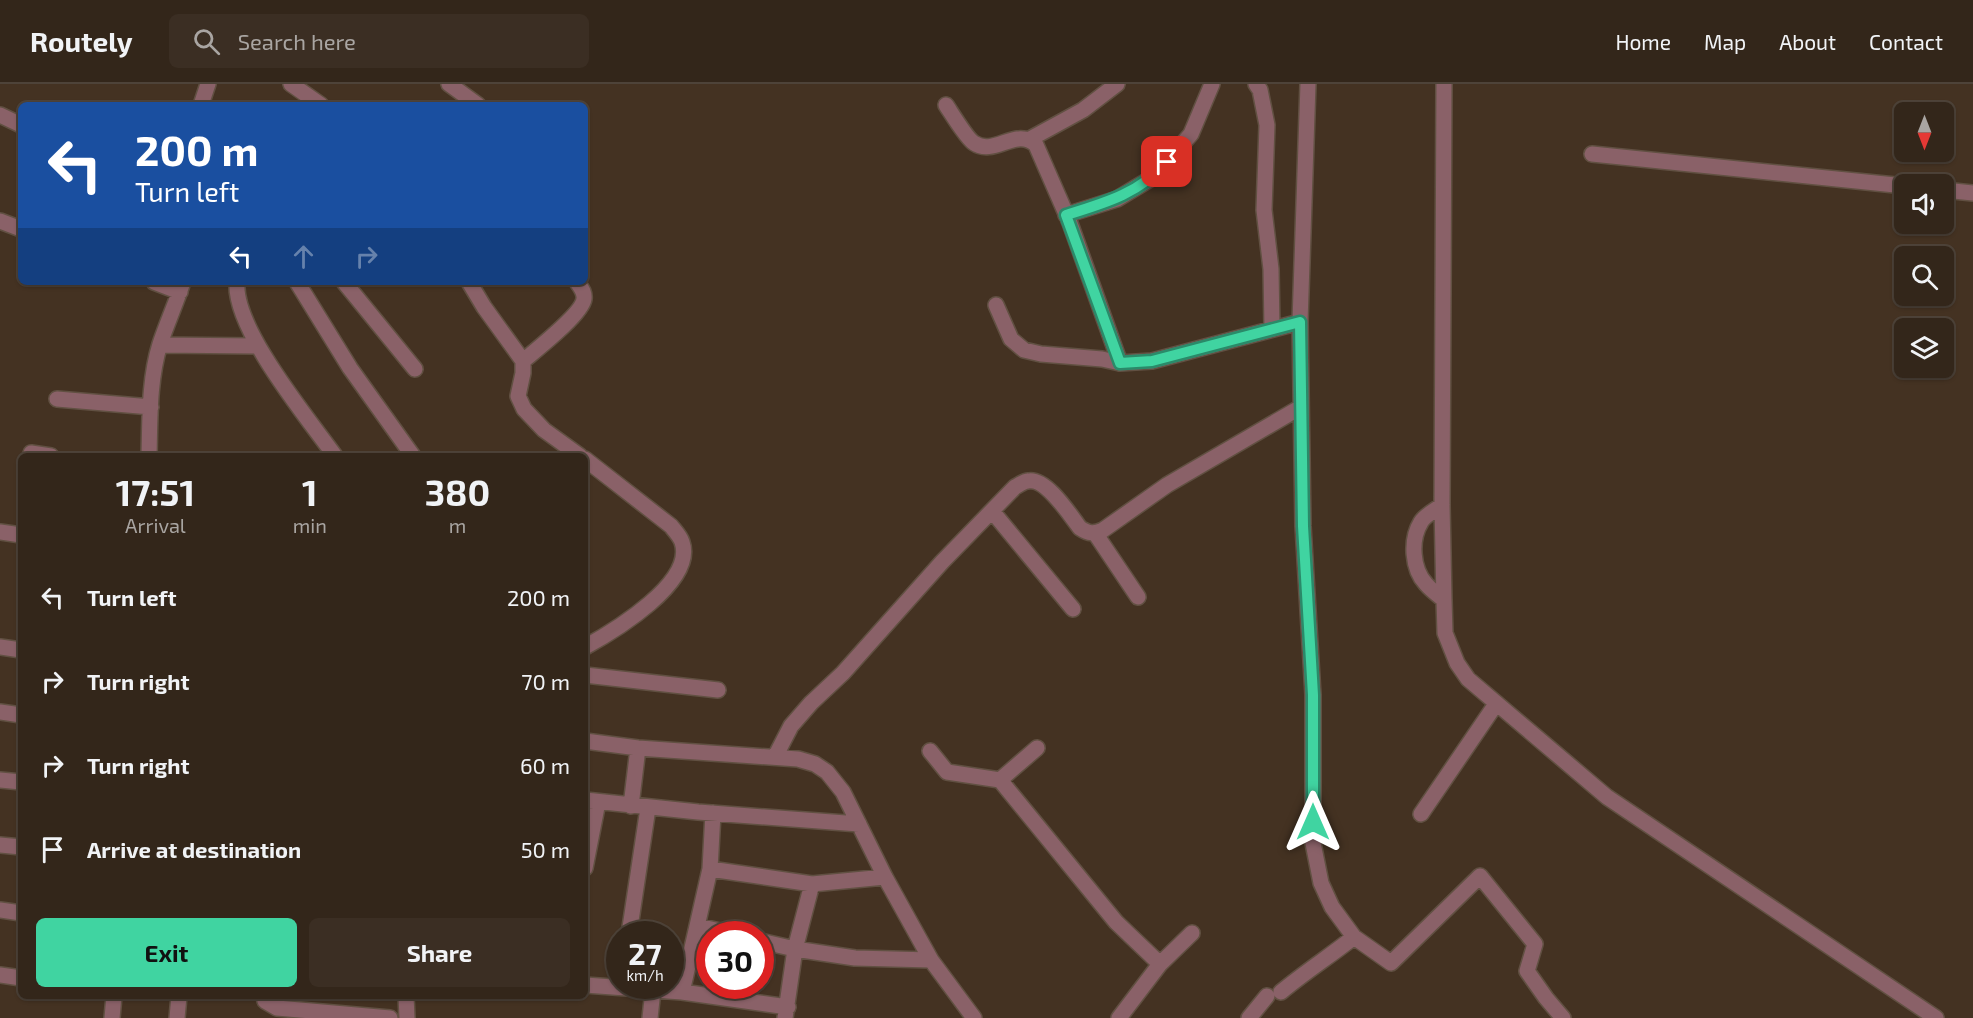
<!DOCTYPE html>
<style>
body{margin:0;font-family:"Exo 2",sans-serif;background:#3b2e23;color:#f1f3f6;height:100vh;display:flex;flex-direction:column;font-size:22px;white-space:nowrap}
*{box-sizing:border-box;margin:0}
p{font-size:20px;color:#a9a5a2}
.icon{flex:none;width:33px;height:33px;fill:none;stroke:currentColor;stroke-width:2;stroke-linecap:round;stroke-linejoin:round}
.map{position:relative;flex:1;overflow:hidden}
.side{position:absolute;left:18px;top:369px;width:570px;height:546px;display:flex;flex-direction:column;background:#33261a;border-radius:9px;box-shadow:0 2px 4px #0004,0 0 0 2px #4e4339}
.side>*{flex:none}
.top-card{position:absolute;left:18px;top:18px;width:570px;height:183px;border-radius:9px;box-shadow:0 2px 4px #0004,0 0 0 2px #4e4339;background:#1a4fa0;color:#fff;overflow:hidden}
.needle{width:39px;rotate:180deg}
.tools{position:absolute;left:1894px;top:18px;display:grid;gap:12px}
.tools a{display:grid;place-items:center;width:60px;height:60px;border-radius:9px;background:#33261a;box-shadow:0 2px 4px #0004,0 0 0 2px #4e4339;font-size:30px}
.speed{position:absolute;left:606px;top:837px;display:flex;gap:12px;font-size:30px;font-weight:700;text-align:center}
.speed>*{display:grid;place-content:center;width:78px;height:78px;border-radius:50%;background:#33261a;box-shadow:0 2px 4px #0004,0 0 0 2px #4e4339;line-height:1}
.speed small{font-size:15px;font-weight:400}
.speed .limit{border:9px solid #d22;background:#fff;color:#111}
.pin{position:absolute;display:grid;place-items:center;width:51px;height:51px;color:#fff;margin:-26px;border-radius:12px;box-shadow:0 3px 9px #0006}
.me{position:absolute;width:66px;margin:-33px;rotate:0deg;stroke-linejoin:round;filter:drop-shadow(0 0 4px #0008)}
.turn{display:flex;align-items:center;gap:21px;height:126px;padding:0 18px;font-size:27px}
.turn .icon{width:78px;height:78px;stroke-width:2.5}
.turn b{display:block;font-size:42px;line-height:51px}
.lanes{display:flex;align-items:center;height:57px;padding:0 18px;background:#0003;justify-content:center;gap:30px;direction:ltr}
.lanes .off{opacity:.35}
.eta{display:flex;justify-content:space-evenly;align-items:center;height:102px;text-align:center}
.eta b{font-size:36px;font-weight:700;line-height:42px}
.cta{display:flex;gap:12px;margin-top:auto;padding:12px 18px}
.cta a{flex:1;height:69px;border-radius:9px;background:#40d4a1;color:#111;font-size:24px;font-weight:700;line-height:69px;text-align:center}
.cta a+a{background:#3b2e23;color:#f1f3f6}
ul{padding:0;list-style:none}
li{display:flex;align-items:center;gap:18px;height:84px;padding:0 18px}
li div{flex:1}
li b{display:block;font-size:22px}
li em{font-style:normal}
header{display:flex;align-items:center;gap:36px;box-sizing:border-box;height:84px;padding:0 30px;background:#33261a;border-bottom:2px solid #4e4339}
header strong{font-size:28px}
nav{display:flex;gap:33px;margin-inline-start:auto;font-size:21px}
.search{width:420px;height:54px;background:#3b2e23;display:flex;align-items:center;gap:15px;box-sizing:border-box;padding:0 21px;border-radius:9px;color:#a9a5a2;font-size:22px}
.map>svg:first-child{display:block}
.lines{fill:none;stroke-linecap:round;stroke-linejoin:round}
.minor-casing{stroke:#615042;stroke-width:18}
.minor{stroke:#8a6168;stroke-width:15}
.route-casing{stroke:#2a8a69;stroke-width:15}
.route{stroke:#40d4a1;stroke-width:10}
</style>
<header>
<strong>Routely</strong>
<div class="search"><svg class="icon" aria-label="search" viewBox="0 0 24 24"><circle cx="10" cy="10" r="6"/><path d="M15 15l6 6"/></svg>Search here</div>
<nav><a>Home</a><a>Map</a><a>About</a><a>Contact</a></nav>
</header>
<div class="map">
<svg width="1973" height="934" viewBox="0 0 1973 934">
<rect width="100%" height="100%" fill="#443222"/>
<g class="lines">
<defs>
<path id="minor" d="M 291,0 L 321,21
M 449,0 L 478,21
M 1256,0 L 1260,6 L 1267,41 L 1264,126 L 1271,185 L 1272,245
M 1308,0 L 1300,238 L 1303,442 L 1313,611 L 1313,759 L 1321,799 L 1332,823 L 1354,853 L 1391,879 L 1480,792 L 1535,860 L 1527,887 L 1546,914 L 1563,934
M 1444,0 L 1442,421 L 1444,516 L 1445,549 L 1457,579 L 1468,595 L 1607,713 L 1936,934
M 201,21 L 208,0
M 946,21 C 952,30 967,55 974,59 C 994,73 1017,42 1036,61 L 1070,139 L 1120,279
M 0,31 L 21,41
M 1030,55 L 1083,26 L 1117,0
M 1592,70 L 1905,102
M 1944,106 L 1973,109
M 1066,131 L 1117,115 L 1155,92 L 1191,50 L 1212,0
M 0,137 L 21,145
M 154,198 L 180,208
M 237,198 C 233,244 307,333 335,372
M 297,198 L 350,284 L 413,372
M 344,198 L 415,285
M 469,198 L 484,223 L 523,277 L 523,289 L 518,312 L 524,325 L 544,346 L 580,372
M 996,221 L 1011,255 L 1024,266 L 1041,270 L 1102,275 L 1120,279 L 1152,277 L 1300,238
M 160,261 L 258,262
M 523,277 C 536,266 582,230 584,215 C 585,208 581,204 577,198
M 57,315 L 151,323
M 31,369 L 51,372
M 149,372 C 150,335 149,295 160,260 C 167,239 176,219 183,198
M 585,375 L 671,442 C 675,447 680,452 682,458 C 696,498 614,547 585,563
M 1442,421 C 1436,426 1425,431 1421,438 C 1410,456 1412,485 1426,500 C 1431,506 1438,511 1444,516
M 992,427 L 1073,525
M 0,448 L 21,451
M 1095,449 L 1138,513
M 0,563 L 21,566
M 585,591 L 718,606
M 0,628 L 21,631
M 585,657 L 638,664 L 798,675 L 815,680 L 827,688 L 843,708 L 885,793 L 931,876 L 974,934
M 930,667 L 947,688 L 1000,696 L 1116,838 L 1160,880
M 775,673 L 791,642 L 811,619 L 843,589 L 942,478 L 1015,403 C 1019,401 1024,397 1028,397 C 1046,393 1070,431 1080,444 C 1089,450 1094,450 1103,446 L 1167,401 L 1301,323
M 0,696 L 21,698
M 1000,696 L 1037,664
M 585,716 L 698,728 L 859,740
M 631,722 L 638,664
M 1421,730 L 1496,620
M 0,761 L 21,763
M 585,784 L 598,718
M 710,785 L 812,800 L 885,793
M 0,826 L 21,829
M 698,842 L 733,850
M 629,850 L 648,724
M 760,857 L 795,865 L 855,874 L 931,876
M 0,891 L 21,894
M 585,901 L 682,908 L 788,923
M 682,908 L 710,785 L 713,729
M 1281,908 C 1305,888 1330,872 1354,853
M 264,912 L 265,917 L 277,924 L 390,934
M 406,912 L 407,934
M 112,934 L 114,912
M 177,934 L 179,912
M 650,934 L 653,906
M 785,934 L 795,865 L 812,800
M 1119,934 L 1160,880 L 1192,849
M 1249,934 L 1267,912"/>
</defs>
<use href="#minor" class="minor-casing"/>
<use href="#minor" class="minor"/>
</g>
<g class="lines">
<defs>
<path id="route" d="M 1167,78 C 1140,109 1105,119 1066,131 L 1120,279 L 1152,277 L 1300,238 L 1303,442 L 1313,611 L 1313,738"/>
</defs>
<use href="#route" class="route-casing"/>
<use href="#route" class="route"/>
</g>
</svg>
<div class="tools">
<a><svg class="needle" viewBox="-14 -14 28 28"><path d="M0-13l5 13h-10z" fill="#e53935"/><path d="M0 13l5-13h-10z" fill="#a9a5a2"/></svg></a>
<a><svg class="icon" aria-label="sound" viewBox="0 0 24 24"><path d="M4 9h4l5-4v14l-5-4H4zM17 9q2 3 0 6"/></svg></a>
<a><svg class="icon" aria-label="search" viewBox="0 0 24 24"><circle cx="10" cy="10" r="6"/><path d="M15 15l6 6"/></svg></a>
<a><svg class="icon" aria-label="layers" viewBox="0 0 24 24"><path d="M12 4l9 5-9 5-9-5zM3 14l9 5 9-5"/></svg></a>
</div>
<div class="speed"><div>27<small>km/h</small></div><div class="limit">30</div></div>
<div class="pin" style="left:1167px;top:78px;background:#d93025"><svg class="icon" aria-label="arrive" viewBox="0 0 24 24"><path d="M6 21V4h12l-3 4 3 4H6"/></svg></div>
<svg class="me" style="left:1313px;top:738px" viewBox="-20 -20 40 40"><path d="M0-17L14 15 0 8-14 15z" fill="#40d4a1" stroke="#fff" stroke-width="4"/></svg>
<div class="top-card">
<div class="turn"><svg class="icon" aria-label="left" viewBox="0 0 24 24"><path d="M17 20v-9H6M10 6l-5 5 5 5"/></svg><div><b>200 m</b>Turn left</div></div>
<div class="lanes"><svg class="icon" aria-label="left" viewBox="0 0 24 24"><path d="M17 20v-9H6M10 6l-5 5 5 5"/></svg><svg class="icon off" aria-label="ahead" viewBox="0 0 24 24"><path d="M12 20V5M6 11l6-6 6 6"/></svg><svg class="icon off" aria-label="right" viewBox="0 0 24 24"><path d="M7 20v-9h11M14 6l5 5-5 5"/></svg></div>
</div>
<section class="side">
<div class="eta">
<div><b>17:51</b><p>Arrival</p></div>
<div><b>1</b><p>min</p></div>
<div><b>380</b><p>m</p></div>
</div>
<ul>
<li><svg class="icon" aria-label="left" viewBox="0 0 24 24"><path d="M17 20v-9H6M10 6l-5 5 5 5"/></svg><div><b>Turn left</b></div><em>200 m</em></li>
<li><svg class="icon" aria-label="right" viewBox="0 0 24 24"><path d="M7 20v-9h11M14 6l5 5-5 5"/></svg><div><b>Turn right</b></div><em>70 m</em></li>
<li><svg class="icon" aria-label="right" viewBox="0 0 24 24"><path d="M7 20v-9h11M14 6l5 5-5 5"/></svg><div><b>Turn right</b></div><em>60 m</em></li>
<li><svg class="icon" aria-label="arrive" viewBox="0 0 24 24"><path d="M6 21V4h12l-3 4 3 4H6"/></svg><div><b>Arrive at destination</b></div><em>50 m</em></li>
</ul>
<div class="cta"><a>Exit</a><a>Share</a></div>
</section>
</div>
